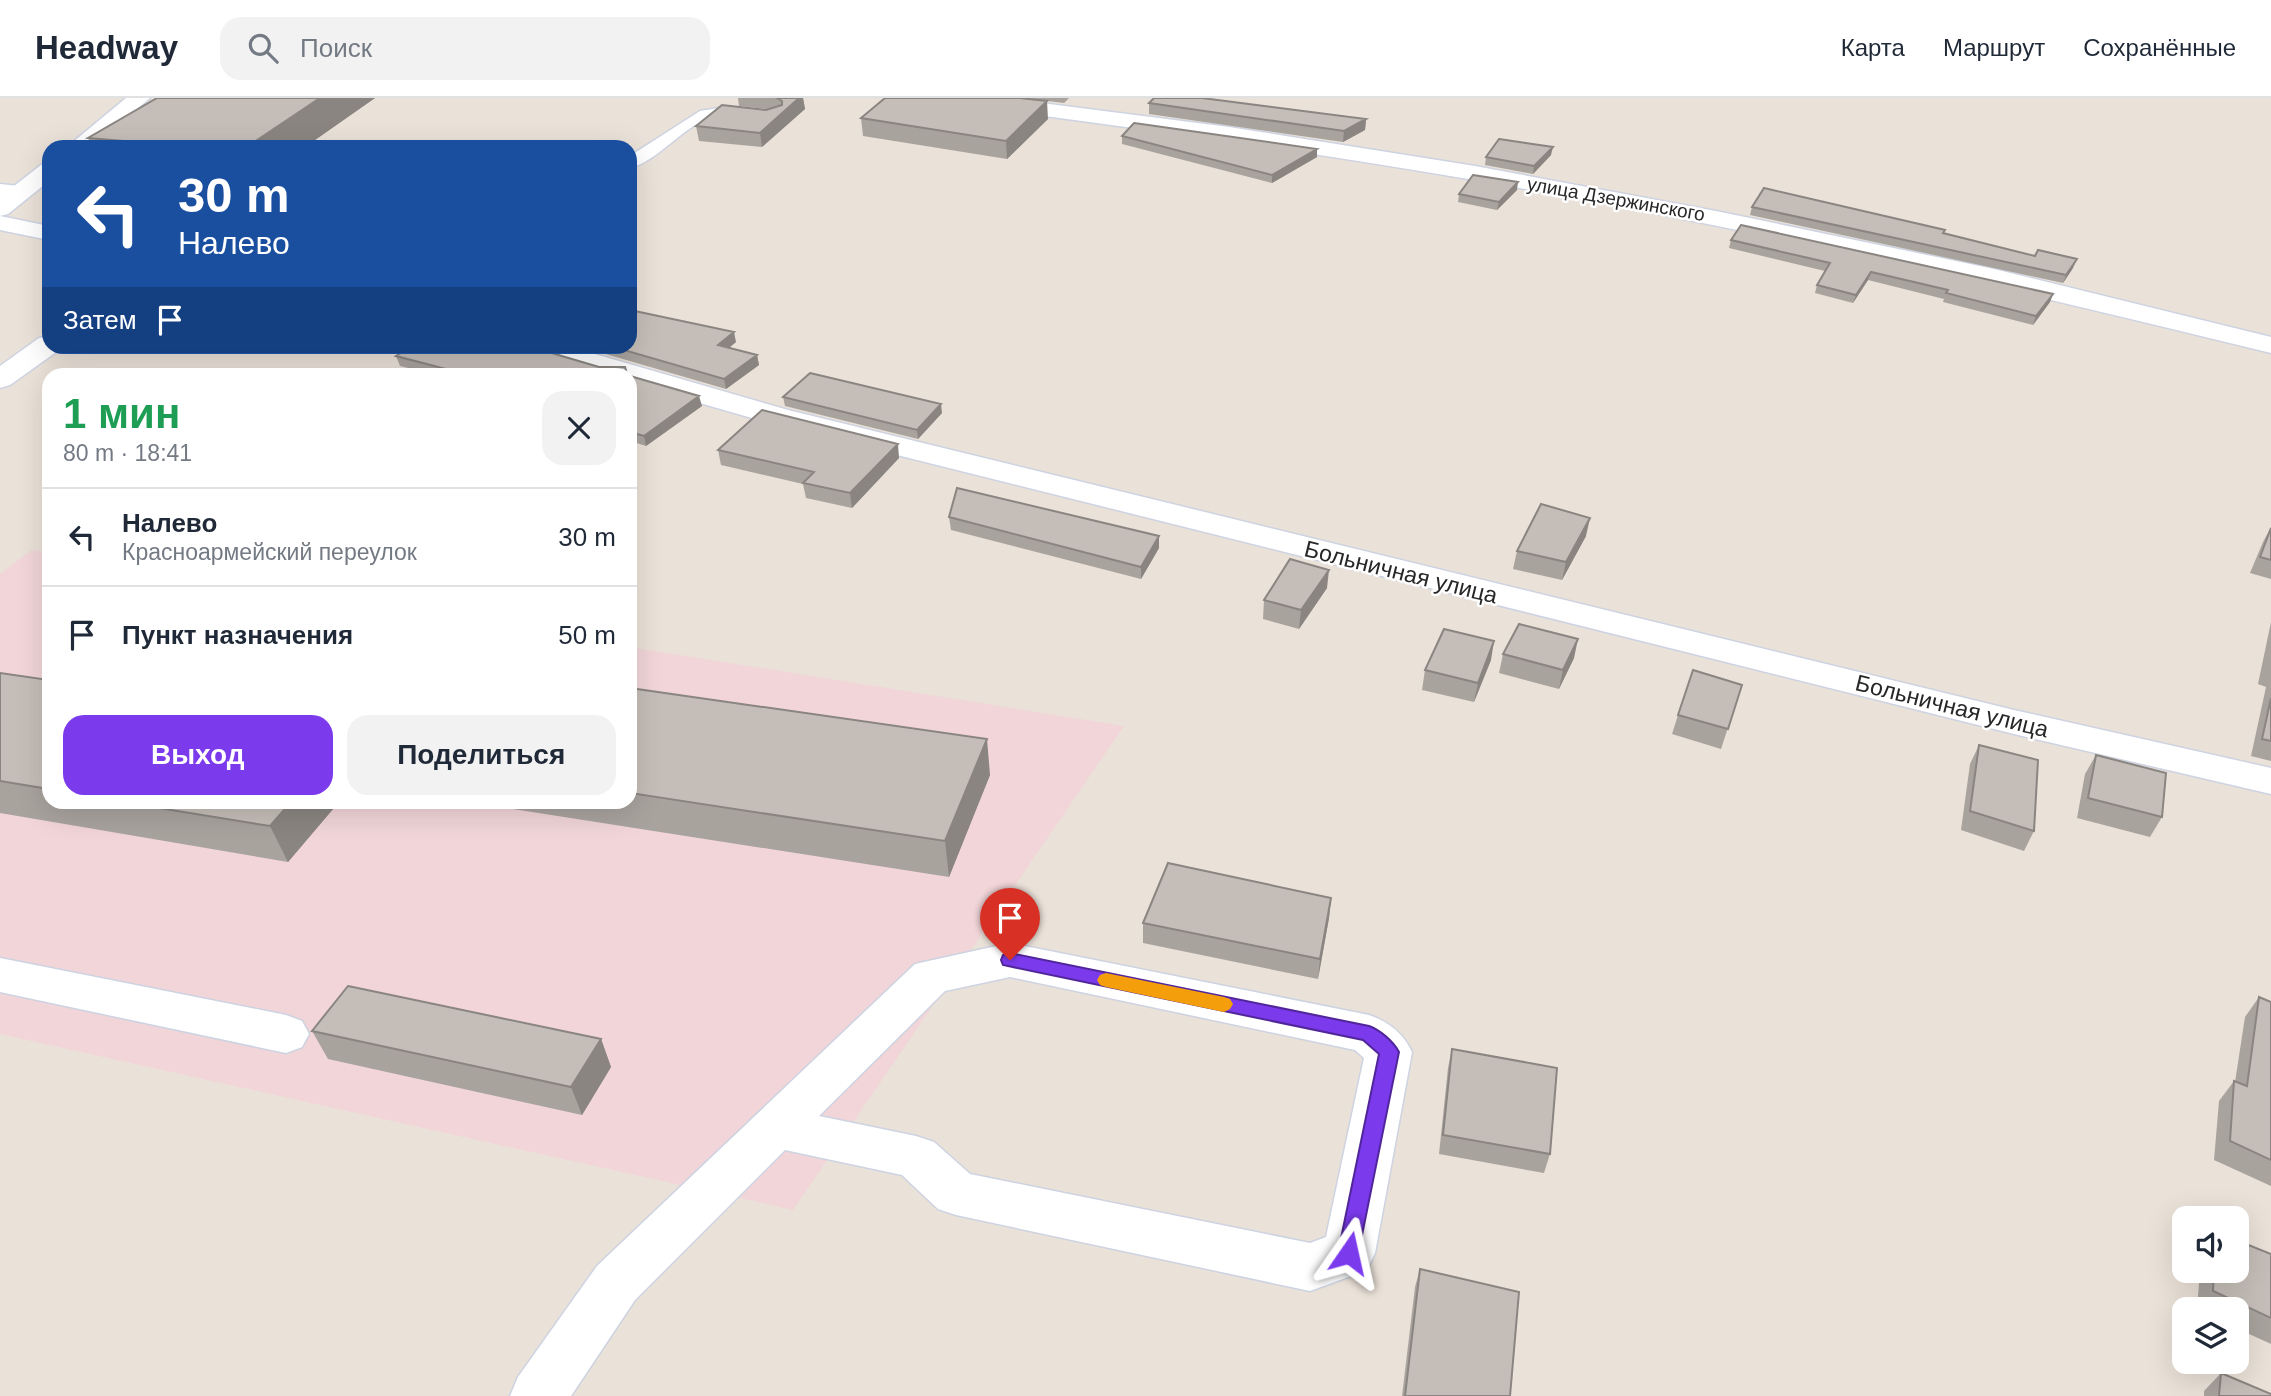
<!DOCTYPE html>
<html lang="ru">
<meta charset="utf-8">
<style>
body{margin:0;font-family:Helvetica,sans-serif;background:#f2f2f3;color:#1f2937;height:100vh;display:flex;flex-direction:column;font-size:26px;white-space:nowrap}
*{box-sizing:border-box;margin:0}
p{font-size:23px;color:#747a83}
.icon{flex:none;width:38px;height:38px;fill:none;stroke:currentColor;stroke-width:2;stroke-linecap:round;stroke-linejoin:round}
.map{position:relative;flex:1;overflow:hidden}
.sheet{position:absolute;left:42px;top:270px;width:595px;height:441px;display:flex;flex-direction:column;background:#fff;border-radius:21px;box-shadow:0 7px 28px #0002}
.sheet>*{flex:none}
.top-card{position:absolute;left:42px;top:42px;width:595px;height:214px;border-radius:21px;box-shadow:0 7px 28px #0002;background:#1a4fa0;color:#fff;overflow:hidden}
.buttons{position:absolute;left:2172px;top:1108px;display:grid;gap:14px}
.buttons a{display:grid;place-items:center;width:77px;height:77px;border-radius:14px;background:#fff;box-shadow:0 7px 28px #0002;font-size:35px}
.pin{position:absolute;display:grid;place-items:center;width:60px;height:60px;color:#fff;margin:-72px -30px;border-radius:50% 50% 50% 0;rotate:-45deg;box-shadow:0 0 7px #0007}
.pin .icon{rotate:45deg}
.me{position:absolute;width:77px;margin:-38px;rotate:11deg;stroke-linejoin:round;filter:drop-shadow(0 0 5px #0008)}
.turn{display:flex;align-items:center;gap:24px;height:147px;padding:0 21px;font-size:32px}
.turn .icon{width:91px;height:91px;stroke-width:2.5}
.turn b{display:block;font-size:49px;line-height:60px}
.then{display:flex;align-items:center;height:66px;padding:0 21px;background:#0003;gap:14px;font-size:26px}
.round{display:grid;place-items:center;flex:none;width:74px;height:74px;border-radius:21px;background:#f2f2f3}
.overview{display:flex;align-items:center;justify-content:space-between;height:119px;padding:0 21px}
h1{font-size:42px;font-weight:700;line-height:52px;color:#1e9e55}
.cta{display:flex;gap:14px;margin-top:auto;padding:14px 21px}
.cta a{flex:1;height:80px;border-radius:21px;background:#7c3aed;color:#fff;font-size:28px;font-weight:700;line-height:80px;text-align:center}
.cta a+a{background:#f2f2f3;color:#1f2937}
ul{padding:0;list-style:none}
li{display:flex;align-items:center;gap:21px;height:98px;padding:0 21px;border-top:2px solid #e0e1e3}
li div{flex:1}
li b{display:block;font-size:26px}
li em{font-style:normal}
header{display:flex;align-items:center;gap:42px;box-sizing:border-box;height:98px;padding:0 35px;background:#fff;border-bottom:2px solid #e0e1e3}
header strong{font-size:33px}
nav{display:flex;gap:38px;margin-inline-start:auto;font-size:24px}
.search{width:490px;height:63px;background:#f2f2f3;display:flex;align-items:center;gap:18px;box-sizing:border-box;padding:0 24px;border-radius:21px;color:#747a83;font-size:26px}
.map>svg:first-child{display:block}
.medical{fill:#f1d5d8}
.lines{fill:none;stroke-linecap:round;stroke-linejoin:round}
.service-casing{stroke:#cdd3e1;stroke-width:3}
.minor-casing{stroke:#cdd3e1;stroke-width:3}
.secondary-casing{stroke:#cdd3e1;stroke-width:3}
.service{fill:#fff;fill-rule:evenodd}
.minor{fill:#fff;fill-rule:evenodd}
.secondary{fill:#fff;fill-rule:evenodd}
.wall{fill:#a9a39e}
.shaded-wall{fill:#8a8581}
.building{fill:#c5beb8;stroke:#8a8581;stroke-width:2}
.route{fill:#7c3aed;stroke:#51269a;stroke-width:2}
.slow{fill:#f59e0b}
.labels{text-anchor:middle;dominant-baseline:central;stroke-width:5;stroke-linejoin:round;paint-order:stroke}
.far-street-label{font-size:19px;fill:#272727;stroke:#fff}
.street-label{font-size:23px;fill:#272727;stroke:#fff}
</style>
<header>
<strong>Headway</strong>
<div class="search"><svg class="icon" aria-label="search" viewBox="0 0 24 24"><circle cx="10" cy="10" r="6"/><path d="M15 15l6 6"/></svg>Поиск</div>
<nav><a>Карта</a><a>Маршрут</a><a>Сохранённые</a></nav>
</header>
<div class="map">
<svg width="2271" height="1298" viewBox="0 0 2271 1298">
<rect width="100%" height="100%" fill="#eae1d8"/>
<path class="medical" d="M 32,452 L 49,455 L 49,704 L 630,704 L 630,549 L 1124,628 L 793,1112 L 0,936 L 0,476 Z"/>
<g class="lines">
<defs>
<path id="service" d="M 725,9 L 746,11 L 753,15 C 743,24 724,15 711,20 C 681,29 660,62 630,70 L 630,58 L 700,13 Z"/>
<path id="minor" d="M 943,0 L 1003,0 L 1229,29 L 1475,68 L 1721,114 L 1994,171 L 2271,239 L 2271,255 C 2007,190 1742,128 1474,82 C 1301,52 1128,29 954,6 L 947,4 Z
M 0,86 L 29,89 L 33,94 L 29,99 L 0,100 Z
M 0,118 L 49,128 L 49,142 L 0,132 Z
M 49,238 L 49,248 L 61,248 L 59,252 L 10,287 L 0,290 L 0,268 L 39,240 Z
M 521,248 L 567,248 L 788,312 L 2014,612 L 2271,670 L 2271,696 L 2014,636 L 769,325 L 630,285 L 630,276 L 602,276 L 525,254 Z
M 1010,845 L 1369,917 C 1389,924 1403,935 1412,954 L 1375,1155 L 1367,1172 L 1310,1193 L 956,1117 L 938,1111 L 902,1077 L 785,1052 L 635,1202 L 571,1298 L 510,1298 L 518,1279 L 597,1168 L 915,866 ZM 1010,879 L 1355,952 L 1364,960 L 1326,1139 L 1310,1145 L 970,1076 L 934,1044 L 916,1038 L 819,1018 L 945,893 Z
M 0,860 L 286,917 L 302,923 L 309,936 L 302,949 L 286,955 L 0,894 Z"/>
<path id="secondary" d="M 126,0 L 150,0 L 92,49 L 67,49 Z
M 49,65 L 49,83 L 8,116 L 0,118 L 0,99 L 41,67 Z"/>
</defs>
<use href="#service" class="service-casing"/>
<use href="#minor" class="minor-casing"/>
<use href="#secondary" class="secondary-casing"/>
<use href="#service" class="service"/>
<use href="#minor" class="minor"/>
<use href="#secondary" class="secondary"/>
</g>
<path class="wall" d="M 157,0 L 375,0 L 305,49 L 92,49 L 88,40 Z
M 738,0 L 803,0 L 805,11 L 762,49 L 699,43 L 696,28 L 767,11 L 739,8 Z
M 1024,0 L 1069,0 L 1064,5 Z
M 1149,5 L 1366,21 L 1365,32 L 1343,44 L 1149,16 Z
M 861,20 L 1048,21 L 1007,61 L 863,38 Z
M 1122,38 L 1317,51 L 1317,59 L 1272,85 L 1122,46 Z
M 1551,57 L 1533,76 L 1485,67 L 1486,59 Z
M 1517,92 L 1497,112 L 1458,104 L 1459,96 Z
M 1752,109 L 1944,135 L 2073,170 L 2063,185 L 1750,117 Z
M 1731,142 L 2053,196 L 2050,204 L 2033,227 L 1943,204 L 1944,201 L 1868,182 L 1853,205 L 1815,195 L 1817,187 L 1825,173 L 1729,150 Z
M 736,244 L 729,250 L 757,257 L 759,267 L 726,291 L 578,248 L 630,248 Z
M 396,258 L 627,276 L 432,276 L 400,268 Z
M 630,278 L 702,308 L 646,348 L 630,343 Z
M 783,299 L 942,315 L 918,341 L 785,308 Z
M 718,352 L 899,360 L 852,410 L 806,400 L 803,386 L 721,367 Z
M 949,419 L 1159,438 L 1159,450 L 1141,481 L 951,432 Z
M 2271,429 L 2271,481 L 2250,475 L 2263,444 Z
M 1586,438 L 1562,482 L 1513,471 L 1517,453 Z
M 1327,490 L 1299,531 L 1263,521 L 1264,502 Z
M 2271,524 L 2271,663 L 2251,658 L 2266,589 L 2258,586 Z
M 1503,556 L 1574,560 L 1559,591 L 1499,575 Z
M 1491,562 L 1474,604 L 1422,592 L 1425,572 Z
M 0,575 L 49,582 L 49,704 L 339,704 L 288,764 L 0,715 Z
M 1742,587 L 1721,651 L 1672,636 L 1678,617 Z
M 630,590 L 990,677 L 949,779 L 500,709 L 498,704 L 630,704 Z
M 1979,647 L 2034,733 L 2024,753 L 1961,732 L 1970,666 Z
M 2096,657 L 2162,719 L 2150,739 L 2077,720 L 2085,676 Z
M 1331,800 L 1329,820 L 1318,881 L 1143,845 L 1143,825 Z
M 2259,899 L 2271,904 L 2271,1088 L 2214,1062 L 2219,1003 L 2234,983 L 2235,984 L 2245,919 Z
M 312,933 L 601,941 L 611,969 L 582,1017 L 328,961 Z
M 1452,951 L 1550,1056 L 1544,1075 L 1439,1056 L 1448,970 Z
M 2271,1156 L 2271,1246 L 2236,1230 L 2236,1211 L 2197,1211 L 2200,1172 L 2236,1172 Z
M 1420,1171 L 1510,1298 L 1402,1298 L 1415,1189 Z
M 2221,1275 L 2271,1298 L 2204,1298 L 2204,1293 Z"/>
<path class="shaded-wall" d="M 320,0 L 375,0 L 305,49 L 247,49 Z
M 799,0 L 803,0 L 805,11 L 762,49 L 760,35 Z
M 1047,3 L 1048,21 L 1007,61 L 1006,43 Z
M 1366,21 L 1365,32 L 1343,44 L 1344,33 Z
M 1553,49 L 1551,57 L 1533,76 L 1534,68 Z
M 1317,51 L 1317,59 L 1272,85 L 1272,77 Z
M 1518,84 L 1517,92 L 1497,112 L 1499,104 Z
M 2077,161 L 2073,170 L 2063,185 L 2066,177 Z
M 1871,174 L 1868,182 L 1853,205 L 1856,197 Z
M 2053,196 L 2050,204 L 2033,227 L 2036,218 Z
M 734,234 L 736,244 L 720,257 L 718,247 Z
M 757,257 L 759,267 L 726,291 L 724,281 Z
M 699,298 L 702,308 L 646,348 L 644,338 Z
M 941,306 L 942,315 L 918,341 L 917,332 Z
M 898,346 L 899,360 L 852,410 L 850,395 Z
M 1590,420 L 1586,438 L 1562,482 L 1566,464 Z
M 1159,438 L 1159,450 L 1141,481 L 1141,469 Z
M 1329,472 L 1327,490 L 1299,531 L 1301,512 Z
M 1578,541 L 1574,560 L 1559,591 L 1563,572 Z
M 1494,543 L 1491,562 L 1474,604 L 1478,585 Z
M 987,641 L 990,677 L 949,779 L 945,743 Z
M 291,704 L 339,704 L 288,764 L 270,728 Z
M 1331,800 L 1329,820 L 1318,881 L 1320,861 Z
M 601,941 L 611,969 L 582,1017 L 571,989 Z"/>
<path class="building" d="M 157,0 L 320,0 L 247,49 L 127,49 L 136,44 L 88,40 Z
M 777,0 L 799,0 L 760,35 L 696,28 L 722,7 L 766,12 L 782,7 L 782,3 Z
M 885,0 L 1020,0 L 1047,3 L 1006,43 L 861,20 Z
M 1154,0 L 1202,0 L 1366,21 L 1344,33 L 1149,5 Z
M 1134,25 L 1317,51 L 1272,77 L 1122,38 Z
M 1499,41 L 1553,49 L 1534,68 L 1486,59 Z
M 1473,77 L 1518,84 L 1499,104 L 1459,96 Z
M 1764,90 L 1945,132 L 1943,135 L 2035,158 L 2038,152 L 2077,161 L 2066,177 L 1752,109 Z
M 1741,127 L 2053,196 L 2036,218 L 1946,195 L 1948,192 L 1871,174 L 1856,197 L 1817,187 L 1830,165 L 1731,142 Z
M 630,212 L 734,234 L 718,247 L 757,257 L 724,281 L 610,248 L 630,248 Z
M 412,248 L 528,248 L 599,269 L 625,269 L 627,276 L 449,276 L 454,273 L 396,258 Z
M 810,275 L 941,306 L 917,332 L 783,299 Z
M 630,278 L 699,298 L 644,338 L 630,334 Z
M 762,312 L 898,346 L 850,395 L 803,385 L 814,374 L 718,352 Z
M 957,390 L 1159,438 L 1141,469 L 949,419 Z
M 1541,406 L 1590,420 L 1566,464 L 1517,453 Z
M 2271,430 L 2271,462 L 2260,459 Z
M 1290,461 L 1329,472 L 1301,512 L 1264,502 Z
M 1519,526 L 1578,541 L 1563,572 L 1503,556 Z
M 1444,531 L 1494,543 L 1478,585 L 1425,572 Z
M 1693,572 L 1742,587 L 1728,631 L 1678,617 Z
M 0,575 L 49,582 L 49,691 L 0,683 Z
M 630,590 L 987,641 L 945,743 L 630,695 Z
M 2271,600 L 2271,643 L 2262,641 Z
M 1979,647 L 2038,662 L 2034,733 L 1970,713 Z
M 2096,657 L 2166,675 L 2162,719 L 2088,700 Z
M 122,704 L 291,704 L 270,728 Z
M 1168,765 L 1331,800 L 1320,861 L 1143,825 Z
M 348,888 L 601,941 L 571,989 L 312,933 Z
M 2259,899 L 2271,904 L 2271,1062 L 2230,1043 L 2234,983 L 2247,988 Z
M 1452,951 L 1557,970 L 1550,1056 L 1443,1037 Z
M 2236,1142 L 2271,1156 L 2271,1220 L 2213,1193 L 2214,1172 L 2236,1172 Z
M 1420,1171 L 1519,1194 L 1510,1298 L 1405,1298 Z
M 2221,1275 L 2271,1296 L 2271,1298 L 2219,1298 Z"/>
<path class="route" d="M 1010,855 L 1369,928 C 1380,932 1393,943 1399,954 L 1357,1162 L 1349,1165 L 1341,1162 L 1338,1155 L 1379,956 L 1363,942 L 1003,867 L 1001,862 L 1003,857 Z"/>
<path class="slow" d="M 1106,875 L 1224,899 L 1230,901 L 1233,906 L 1230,911 L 1224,914 L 1106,889 L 1100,887 L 1097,882 L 1100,877 Z"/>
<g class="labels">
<g class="far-street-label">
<text transform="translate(1616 101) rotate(10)">улица Дзержинского</text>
</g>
<g class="street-label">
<text transform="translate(1401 474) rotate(14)">Больничная улица</text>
<text transform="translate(1952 608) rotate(14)">Больничная улица</text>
</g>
</g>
</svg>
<div class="buttons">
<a><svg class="icon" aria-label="sound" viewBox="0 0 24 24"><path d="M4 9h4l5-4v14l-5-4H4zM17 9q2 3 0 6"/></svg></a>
<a><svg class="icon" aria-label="layers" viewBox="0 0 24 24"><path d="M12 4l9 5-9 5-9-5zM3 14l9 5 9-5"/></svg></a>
</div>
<div class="pin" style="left:1010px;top:862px;background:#d93025"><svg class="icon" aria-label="arrive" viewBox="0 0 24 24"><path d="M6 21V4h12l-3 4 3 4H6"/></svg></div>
<svg class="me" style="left:1349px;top:1155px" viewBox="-20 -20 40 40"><path d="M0-17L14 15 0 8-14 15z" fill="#7c3aed" stroke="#fff" stroke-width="4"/></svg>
<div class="top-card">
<div class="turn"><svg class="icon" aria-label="left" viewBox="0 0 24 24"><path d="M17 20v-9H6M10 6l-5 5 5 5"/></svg><div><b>30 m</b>Налево</div></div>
<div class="then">Затем<svg class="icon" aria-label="arrive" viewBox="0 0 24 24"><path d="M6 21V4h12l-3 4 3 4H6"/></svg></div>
</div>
<section class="sheet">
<div class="overview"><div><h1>1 мин</h1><p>80 m · 18:41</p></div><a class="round"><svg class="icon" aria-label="close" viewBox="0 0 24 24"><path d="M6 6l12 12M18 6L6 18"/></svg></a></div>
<ul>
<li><svg class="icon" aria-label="left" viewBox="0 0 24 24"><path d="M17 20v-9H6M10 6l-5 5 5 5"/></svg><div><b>Налево</b><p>Красноармейский переулок</p></div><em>30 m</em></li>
<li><svg class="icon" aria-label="arrive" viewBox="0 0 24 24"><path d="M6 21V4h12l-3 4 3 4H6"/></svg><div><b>Пункт назначения</b></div><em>50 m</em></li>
</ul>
<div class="cta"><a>Выход</a><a>Поделиться</a></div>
</section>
</div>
